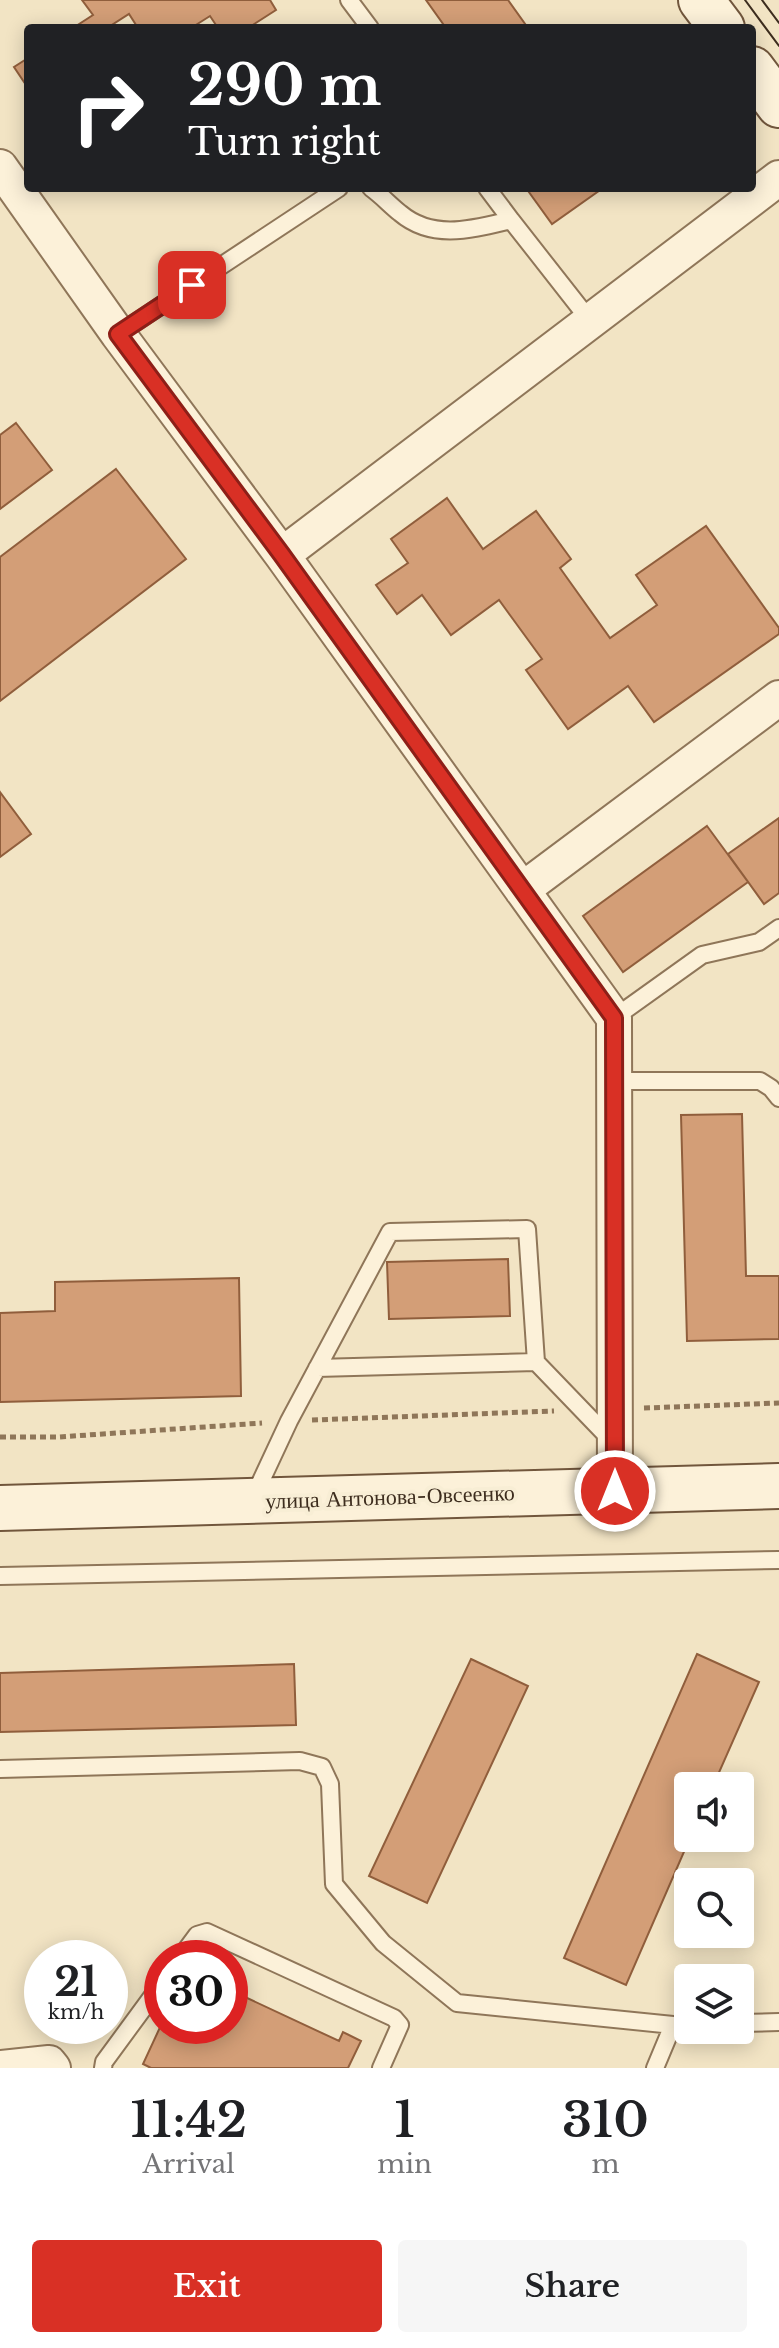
<!DOCTYPE html>
<meta charset="utf-8">
<style>
body{margin:0;font-family:"Libre Baskerville",serif;background:#f6f6f6;color:#202124;height:100vh;display:flex;flex-direction:column;font-size:30px;white-space:nowrap}
*{box-sizing:border-box;margin:0}
p{font-size:26px;color:#757577}
.icon{flex:none;width:44px;height:44px;fill:none;stroke:currentColor;stroke-width:2;stroke-linecap:round;stroke-linejoin:round}
.map{position:relative;height:2068px;overflow:hidden}
.panel{display:flex;flex-direction:column;background:#fff;flex:1}
.panel>*{flex:none}
.guide{position:absolute;left:24px;top:24px;width:732px;height:168px;border-radius:8px;box-shadow:0 4px 20px #0003;background:#202124;color:#fff;overflow:hidden}
.buttons{position:absolute;left:674px;top:1772px;display:grid;gap:16px}
.buttons a{display:grid;place-items:center;width:80px;height:80px;border-radius:8px;background:#fff;box-shadow:0 4px 20px #0003;font-size:40px}
.speed{position:absolute;left:24px;top:1940px;display:flex;gap:16px;font-size:40px;font-weight:700;text-align:center}
.speed>*{display:grid;place-content:center;width:104px;height:104px;border-radius:50%;background:#fff;box-shadow:0 4px 20px #0003;line-height:1}
.speed small{font-size:20px;font-weight:400}
.speed .limit{border:12px solid #d22;background:#fff;color:#111}
.pin{position:absolute;display:grid;place-items:center;width:68px;height:68px;color:#fff;margin:-34px;border-radius:16px;box-shadow:0 4px 12px #0006}
.me{position:absolute;width:88px;margin:-44px;rotate:0deg;stroke-linejoin:round;filter:drop-shadow(0 0 6px #0008)}
.turn{display:flex;align-items:center;gap:28px;height:168px;padding:0 32px;font-size:36px}
.turn .icon{width:104px;height:104px;stroke-width:2.5}
.turn b{display:block;font-size:56px;line-height:68px}
.eta{display:flex;justify-content:space-evenly;align-items:center;height:136px;text-align:center}
.eta b{font-size:48px;font-weight:600;line-height:56px}
.action{display:flex;gap:16px;margin-top:auto;padding:16px 32px}
.action a{flex:1;height:92px;border-radius:8px;background:#d93025;color:#fff;font-size:32px;font-weight:600;line-height:92px;text-align:center}
.action a+a{background:#f6f6f6;color:#202124}
.map>svg:first-child{display:block}
.building{fill:#d39e77;stroke:#905e3c;stroke-width:2}
.lines{fill:none;stroke-linecap:round;stroke-linejoin:round}
.service-casing{stroke:#8f7659;stroke-width:20}
.minor-casing{stroke:#8f7659;stroke-width:38}
.secondary-casing{stroke:#71563c;stroke-width:48}
.path{stroke:#8f7659;stroke-width:5;stroke-dasharray:6 4;stroke-linecap:butt}
.service{stroke:#fcf1d9;stroke-width:16}
.minor{stroke:#fcf1d9;stroke-width:34}
.secondary{stroke:#fcf1d9;stroke-width:44}
.tram{stroke:#3d2d1e;stroke-width:2}
.route-casing{stroke:#8d1f18;stroke-width:20}
.route{stroke:#d93025;stroke-width:14}
.labels{text-anchor:middle;dominant-baseline:central;stroke-width:8;stroke-linejoin:round;paint-order:stroke}
.street-label{font-size:22px;fill:#3d2d1e;stroke:#f8eed5}
</style>
<div class="map">
<svg width="779" height="2068" viewBox="0 0 779 2068">
<rect width="100%" height="100%" fill="#f2e4c4"/>
<path class="building" d="M 82,0 L 270,0 L 276,10 L 248,28 L 218,28 L 210,16 L 191,28 L 138,28 L 129,14 L 107,28 L 73,28 L 93,15 Z
M 426,0 L 508,0 L 528,28 L 446,28 Z
M 28,58 L 28,88 L 14,67 Z
M 526,188 L 603,188 L 552,224 Z
M 16,423 L 52,470 L 0,509 L 0,435 Z
M 116,469 L 186,559 L 0,701 L 0,557 Z
M 447,498 L 483,549 L 536,511 L 571,559 L 560,568 L 610,638 L 657,605 L 636,575 L 706,526 L 779,628 L 779,634 L 654,722 L 628,686 L 568,729 L 526,670 L 542,659 L 499,600 L 451,635 L 422,595 L 397,614 L 376,585 L 408,563 L 391,539 Z
M 0,792 L 31,834 L 0,857 Z
M 779,818 L 779,893 L 764,904 L 728,854 Z
M 707,826 L 748,882 L 623,972 L 583,916 Z
M 742,1114 L 746,1276 L 779,1276 L 779,1339 L 687,1341 L 681,1115 Z
M 508,1259 L 510,1316 L 389,1319 L 387,1262 Z
M 239,1278 L 241,1396 L 0,1402 L 0,1313 L 55,1311 L 55,1282 Z
M 697,1654 L 759,1682 L 713,1786 L 688,1786 L 688,1838 L 690,1838 L 626,1985 L 564,1958 Z
M 471,1659 L 528,1686 L 427,1903 L 369,1876 Z
M 294,1664 L 296,1725 L 0,1732 L 0,1673 Z
M 230,1990 L 339,2041 L 343,2032 L 361,2041 L 348,2068 L 151,2068 L 143,2064 L 162,2023 L 162,2026 L 230,2026 Z"/>
<g class="lines">
<defs>
<path id="service" d="M 349,0 L 370,28
M 371,188 C 382,196 390,205 400,213 C 433,241 473,229 511,220 L 591,322
M 487,188 L 511,220
M 118,334 L 339,188
M 614,1018 L 702,955 L 759,942 L 779,928
M 614,1081 L 760,1081 L 771,1088 L 779,1098
M 317,1368 L 536,1362
M 254,1496 L 289,1421 L 390,1232 L 527,1229 L 536,1362 L 612,1441
M 0,1576 L 779,1560
M 0,1769 L 300,1761 L 322,1767 L 330,1784 L 334,1884 L 383,1943 L 457,2003 L 673,2025 L 688,2025
M 180,1958 L 197,1935 L 207,1932 L 394,2018 L 400,2025 L 381,2068
M 740,2023 L 779,2022
M 103,2068 L 104,2062 L 162,1983
M 655,2068 L 673,2025"/>
<path id="minor" d="M 0,167 L 118,334 L 282,555 L 614,1018 L 615,1491
M 282,555 L 779,178
M 522,890 L 779,698
M 2,2068 L 49,2063 L 53,2068"/>
<path id="secondary" d="M 701,0 L 722,28
M 752,69 L 779,105
M 0,1508 L 779,1486"/>
</defs>
<use href="#service" class="service-casing"/>
<use href="#minor" class="minor-casing"/>
<use href="#secondary" class="secondary-casing"/>
<path class="path" d="M 644,1408 L 779,1403
M 312,1420 L 554,1411
M 0,1437 L 59,1437 L 262,1423"/>
<use href="#service" class="service"/>
<use href="#minor" class="minor"/>
<use href="#secondary" class="secondary"/>
<path class="tram" d="M 745,0 L 779,46
M 762,0 L 779,23"/>
</g>
<g class="lines">
<defs>
<path id="route" d="M 192,285 L 118,334 L 282,555 L 614,1018 L 615,1491"/>
</defs>
<use href="#route" class="route-casing"/>
<use href="#route" class="route"/>
</g>
<g class="labels">
<g class="street-label">
<text transform="translate(390 1497) rotate(-2)">улица Антонова-Овсеенко</text>
</g>
</g>
</svg>
<div class="buttons">
<a><svg class="icon" aria-label="sound" viewBox="0 0 24 24"><path d="M4 9h4l5-4v14l-5-4H4zM17 9q2 3 0 6"/></svg></a>
<a><svg class="icon" aria-label="search" viewBox="0 0 24 24"><circle cx="10" cy="10" r="6"/><path d="M15 15l6 6"/></svg></a>
<a><svg class="icon" aria-label="layers" viewBox="0 0 24 24"><path d="M12 4l9 5-9 5-9-5zM3 14l9 5 9-5"/></svg></a>
</div>
<div class="speed"><div>21<small>km/h</small></div><div class="limit">30</div></div>
<div class="pin" style="left:192px;top:285px;background:#d93025"><svg class="icon" aria-label="arrive" viewBox="0 0 24 24"><path d="M6 21V4h12l-3 4 3 4H6"/></svg></div>
<svg class="me" style="left:615px;top:1491px" viewBox="-20 -20 40 40"><circle r="17" fill="#d93025" stroke="#fff" stroke-width="3"/><path d="M0-11L8 9 0 5-8 9z" fill="#fff"/></svg>
<div class="guide">
<div class="turn"><svg class="icon" aria-label="right" viewBox="0 0 24 24"><path d="M7 20v-9h11M14 6l5 5-5 5"/></svg><div><b>290 m</b>Turn right</div></div>
</div>
</div>
<section class="panel">
<div class="eta">
<div><b>11:42</b><p>Arrival</p></div>
<div><b>1</b><p>min</p></div>
<div><b>310</b><p>m</p></div>
</div>
<div class="action"><a>Exit</a><a>Share</a></div>
</section>
